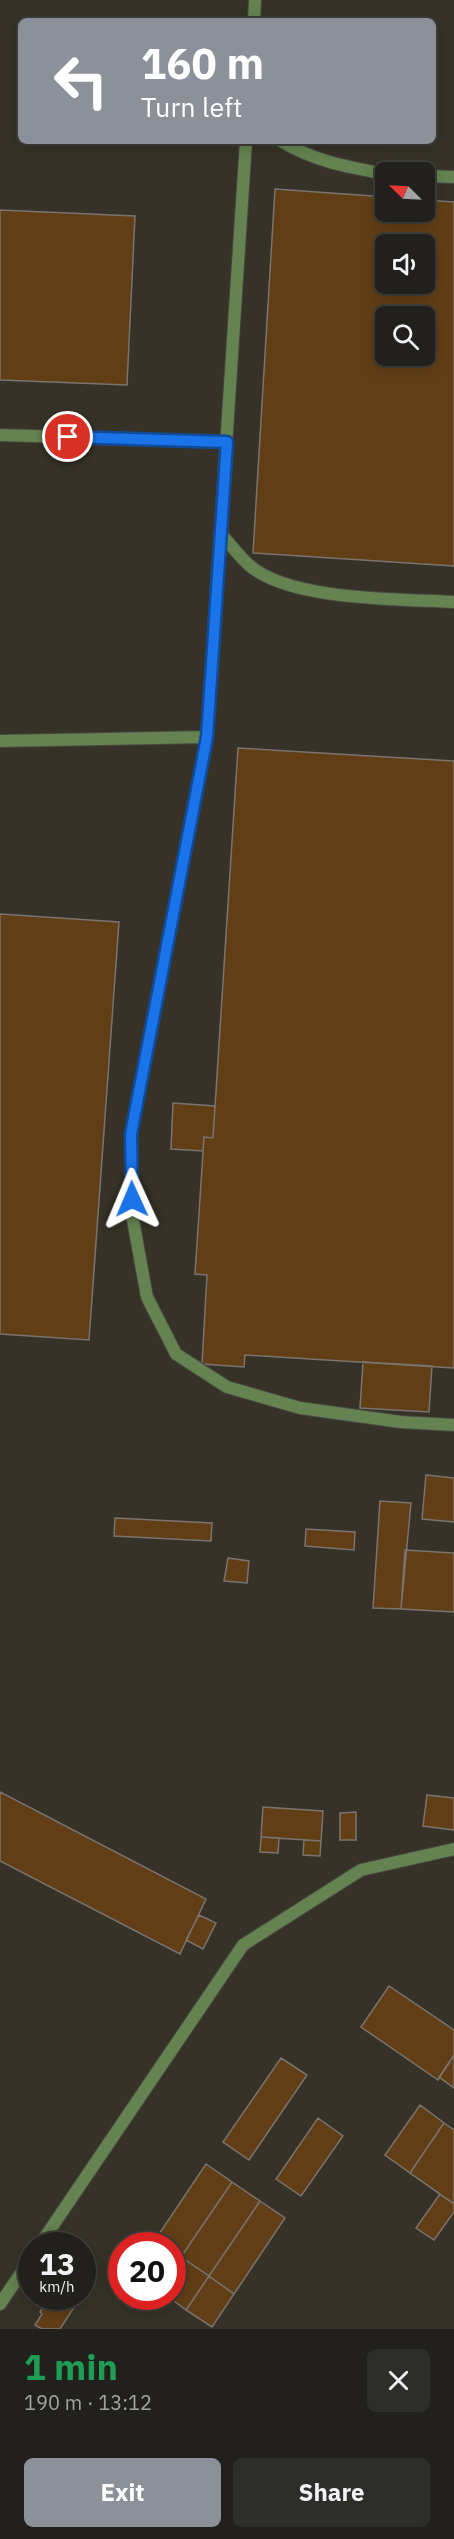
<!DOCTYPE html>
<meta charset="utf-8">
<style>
body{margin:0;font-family:"IBM Plex Sans",sans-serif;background:#2d2d29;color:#f1f3f6;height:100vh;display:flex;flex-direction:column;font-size:22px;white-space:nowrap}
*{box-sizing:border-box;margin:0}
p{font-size:20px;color:#a2a3a3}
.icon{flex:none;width:33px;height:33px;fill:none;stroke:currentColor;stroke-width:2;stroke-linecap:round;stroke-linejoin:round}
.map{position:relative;height:2329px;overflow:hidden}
.details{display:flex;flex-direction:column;background:#21201c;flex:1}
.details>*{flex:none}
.hud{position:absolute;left:18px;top:18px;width:418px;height:126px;border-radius:9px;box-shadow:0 3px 15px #0003,0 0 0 2px #3e3e3b;background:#8c9099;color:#fff;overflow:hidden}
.needle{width:39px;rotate:294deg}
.tools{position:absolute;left:375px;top:162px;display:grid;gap:12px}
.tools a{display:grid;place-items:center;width:60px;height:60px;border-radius:9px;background:#21201c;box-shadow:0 3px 15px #0003,0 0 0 2px #3e3e3b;font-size:30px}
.speed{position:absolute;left:18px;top:2232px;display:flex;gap:12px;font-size:30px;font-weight:700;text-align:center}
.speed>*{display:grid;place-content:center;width:78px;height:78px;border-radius:50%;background:#21201c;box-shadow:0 3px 15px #0003,0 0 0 2px #3e3e3b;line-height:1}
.speed small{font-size:15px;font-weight:400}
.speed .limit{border:9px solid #d22;background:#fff;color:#111}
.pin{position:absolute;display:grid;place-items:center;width:51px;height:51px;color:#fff;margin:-26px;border:3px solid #fff;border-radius:50%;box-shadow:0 2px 6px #0007}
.me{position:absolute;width:66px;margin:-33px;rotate:359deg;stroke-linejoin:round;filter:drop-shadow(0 0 4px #0008)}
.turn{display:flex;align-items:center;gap:21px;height:126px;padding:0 24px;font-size:27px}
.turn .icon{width:78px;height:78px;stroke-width:2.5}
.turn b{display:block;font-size:42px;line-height:51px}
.round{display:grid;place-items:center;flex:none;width:63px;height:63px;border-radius:9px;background:#2d2d29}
.head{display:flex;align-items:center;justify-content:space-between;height:102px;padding:0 24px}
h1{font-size:36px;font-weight:700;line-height:45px;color:#1e9e55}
.action{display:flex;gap:12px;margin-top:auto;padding:12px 24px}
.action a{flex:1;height:69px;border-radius:9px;background:#8c9099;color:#fff;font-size:24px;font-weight:700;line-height:69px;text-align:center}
.action a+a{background:#2d2d29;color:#f1f3f6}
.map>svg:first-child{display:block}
.built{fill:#363227;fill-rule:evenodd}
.building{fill:#613e16;stroke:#797470;stroke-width:1.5;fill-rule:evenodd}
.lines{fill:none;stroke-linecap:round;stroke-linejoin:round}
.service-casing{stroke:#484743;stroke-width:14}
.service{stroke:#648350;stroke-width:12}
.route-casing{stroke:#114b97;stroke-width:15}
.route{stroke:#1a73e8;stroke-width:10}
</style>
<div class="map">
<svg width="454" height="2329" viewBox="0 0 454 2329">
<rect width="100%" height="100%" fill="#2c2b26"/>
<path class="built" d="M 0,0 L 454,0 L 454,2329 L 0,2329 ZM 21,21 L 434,21 L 434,141 L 21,141 ZM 386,172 L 424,172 L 424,212 L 386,212 ZM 386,244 L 424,244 L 424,284 L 386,284 ZM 386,316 L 424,316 L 424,356 L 386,356 ZM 32,2246 L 82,2246 L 82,2296 L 32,2296 ZM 122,2246 L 172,2246 L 172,2296 L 122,2296 Z"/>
<path class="building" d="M 275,189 L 386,197 L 386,212 L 424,212 L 424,200 L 454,202 L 454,566 L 253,553 ZM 386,244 L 424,244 L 424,284 L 386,284 ZM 386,316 L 424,316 L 424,356 L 386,356 Z
M 0,210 L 135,216 L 127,385 L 0,380 Z
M 238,748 L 454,761 L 454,1368 L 245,1355 L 244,1367 L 202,1364 L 207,1275 L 195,1274 L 204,1137 L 213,1138 Z
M 0,914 L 119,922 L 89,1340 L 0,1334 Z
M 173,1103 L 215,1106 L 213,1138 L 204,1137 L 203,1151 L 171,1149 Z
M 363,1362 L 432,1366 L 429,1412 L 360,1408 Z
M 426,1475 L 454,1478 L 454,1522 L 422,1519 Z
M 380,1501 L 411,1503 L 401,1609 L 373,1608 Z
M 115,1518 L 212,1523 L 211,1541 L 114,1536 Z
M 306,1529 L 355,1532 L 354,1550 L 305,1546 Z
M 405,1550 L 454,1553 L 454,1612 L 401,1609 Z
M 228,1558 L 249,1561 L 247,1583 L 224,1581 Z
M 0,1792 L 206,1899 L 180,1954 L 0,1861 Z
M 427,1795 L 454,1798 L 454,1830 L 423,1826 Z
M 263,1807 L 323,1811 L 321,1841 L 261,1837 Z
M 356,1812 L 356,1840 L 340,1840 L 340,1813 Z
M 261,1837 L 279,1838 L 278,1853 L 260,1852 Z
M 304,1840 L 321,1841 L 320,1856 L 303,1855 Z
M 199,1915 L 216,1923 L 203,1949 L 186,1940 Z
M 389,1986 L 454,2030 L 454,2055 L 438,2080 L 361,2027 Z
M 454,2055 L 454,2088 L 439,2077 Z
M 281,2058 L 307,2075 L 249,2160 L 223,2142 Z
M 420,2105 L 444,2123 L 410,2173 L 385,2155 Z
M 318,2118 L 343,2136 L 301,2196 L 276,2179 Z
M 444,2123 L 454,2130 L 454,2204 L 410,2173 Z
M 206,2164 L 232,2182 L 181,2257 L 172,2252 L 172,2246 L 163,2246 L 155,2240 Z
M 232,2182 L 260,2201 L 209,2276 L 181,2257 Z
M 440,2194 L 454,2204 L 454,2212 L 434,2240 L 416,2228 Z
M 260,2201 L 285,2218 L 234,2294 L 209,2276 Z
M 181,2257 L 209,2276 L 186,2310 L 167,2296 L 172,2296 L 172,2269 Z
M 209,2276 L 234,2294 L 212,2327 L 186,2310 Z
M 50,2296 L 61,2296 L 75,2306 L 60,2329 L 42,2329 L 35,2325 L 42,2314 L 40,2312 Z"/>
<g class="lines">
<defs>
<path id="service" d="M 254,21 L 255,0
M 246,141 L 207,737 L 131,1134 L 133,1220 L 147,1297 L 176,1354 L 227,1387 L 300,1408 L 401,1422 L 454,1425
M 281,141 C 313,161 348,167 386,174
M 424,176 L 454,177
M 0,435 L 227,442
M 221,534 C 230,544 239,556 249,565 C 290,601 400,599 454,602
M 0,741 L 207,737
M 39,2246 L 243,1945 L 361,1870 L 454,1849
M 0,2304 L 32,2257"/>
</defs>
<use href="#service" class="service-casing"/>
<use href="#service" class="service"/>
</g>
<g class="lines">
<defs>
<path id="route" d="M 68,437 L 227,442 L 207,737 L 131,1134 L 132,1199"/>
</defs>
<use href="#route" class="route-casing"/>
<use href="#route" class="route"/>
</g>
</svg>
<div class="tools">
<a><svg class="needle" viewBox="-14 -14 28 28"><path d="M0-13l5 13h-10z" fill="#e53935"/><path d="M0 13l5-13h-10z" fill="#a2a3a3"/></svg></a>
<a><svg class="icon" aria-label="sound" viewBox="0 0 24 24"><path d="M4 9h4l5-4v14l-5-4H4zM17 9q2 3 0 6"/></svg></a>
<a><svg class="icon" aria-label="search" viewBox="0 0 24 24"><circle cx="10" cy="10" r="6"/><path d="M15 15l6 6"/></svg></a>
</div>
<div class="speed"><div>13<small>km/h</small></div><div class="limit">20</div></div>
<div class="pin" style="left:68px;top:437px;background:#d93025"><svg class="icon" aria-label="arrive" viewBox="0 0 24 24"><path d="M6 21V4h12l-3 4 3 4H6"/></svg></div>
<svg class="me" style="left:132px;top:1199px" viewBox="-20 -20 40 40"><path d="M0-17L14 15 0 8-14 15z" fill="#1a73e8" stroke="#fff" stroke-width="4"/></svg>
<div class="hud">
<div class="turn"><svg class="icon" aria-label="left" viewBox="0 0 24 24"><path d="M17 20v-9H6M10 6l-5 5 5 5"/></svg><div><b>160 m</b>Turn left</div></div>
</div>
</div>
<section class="details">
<div class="head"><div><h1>1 min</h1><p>190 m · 13:12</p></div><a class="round"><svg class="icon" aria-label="close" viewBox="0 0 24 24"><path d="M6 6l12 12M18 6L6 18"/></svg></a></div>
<div class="action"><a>Exit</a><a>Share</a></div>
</section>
